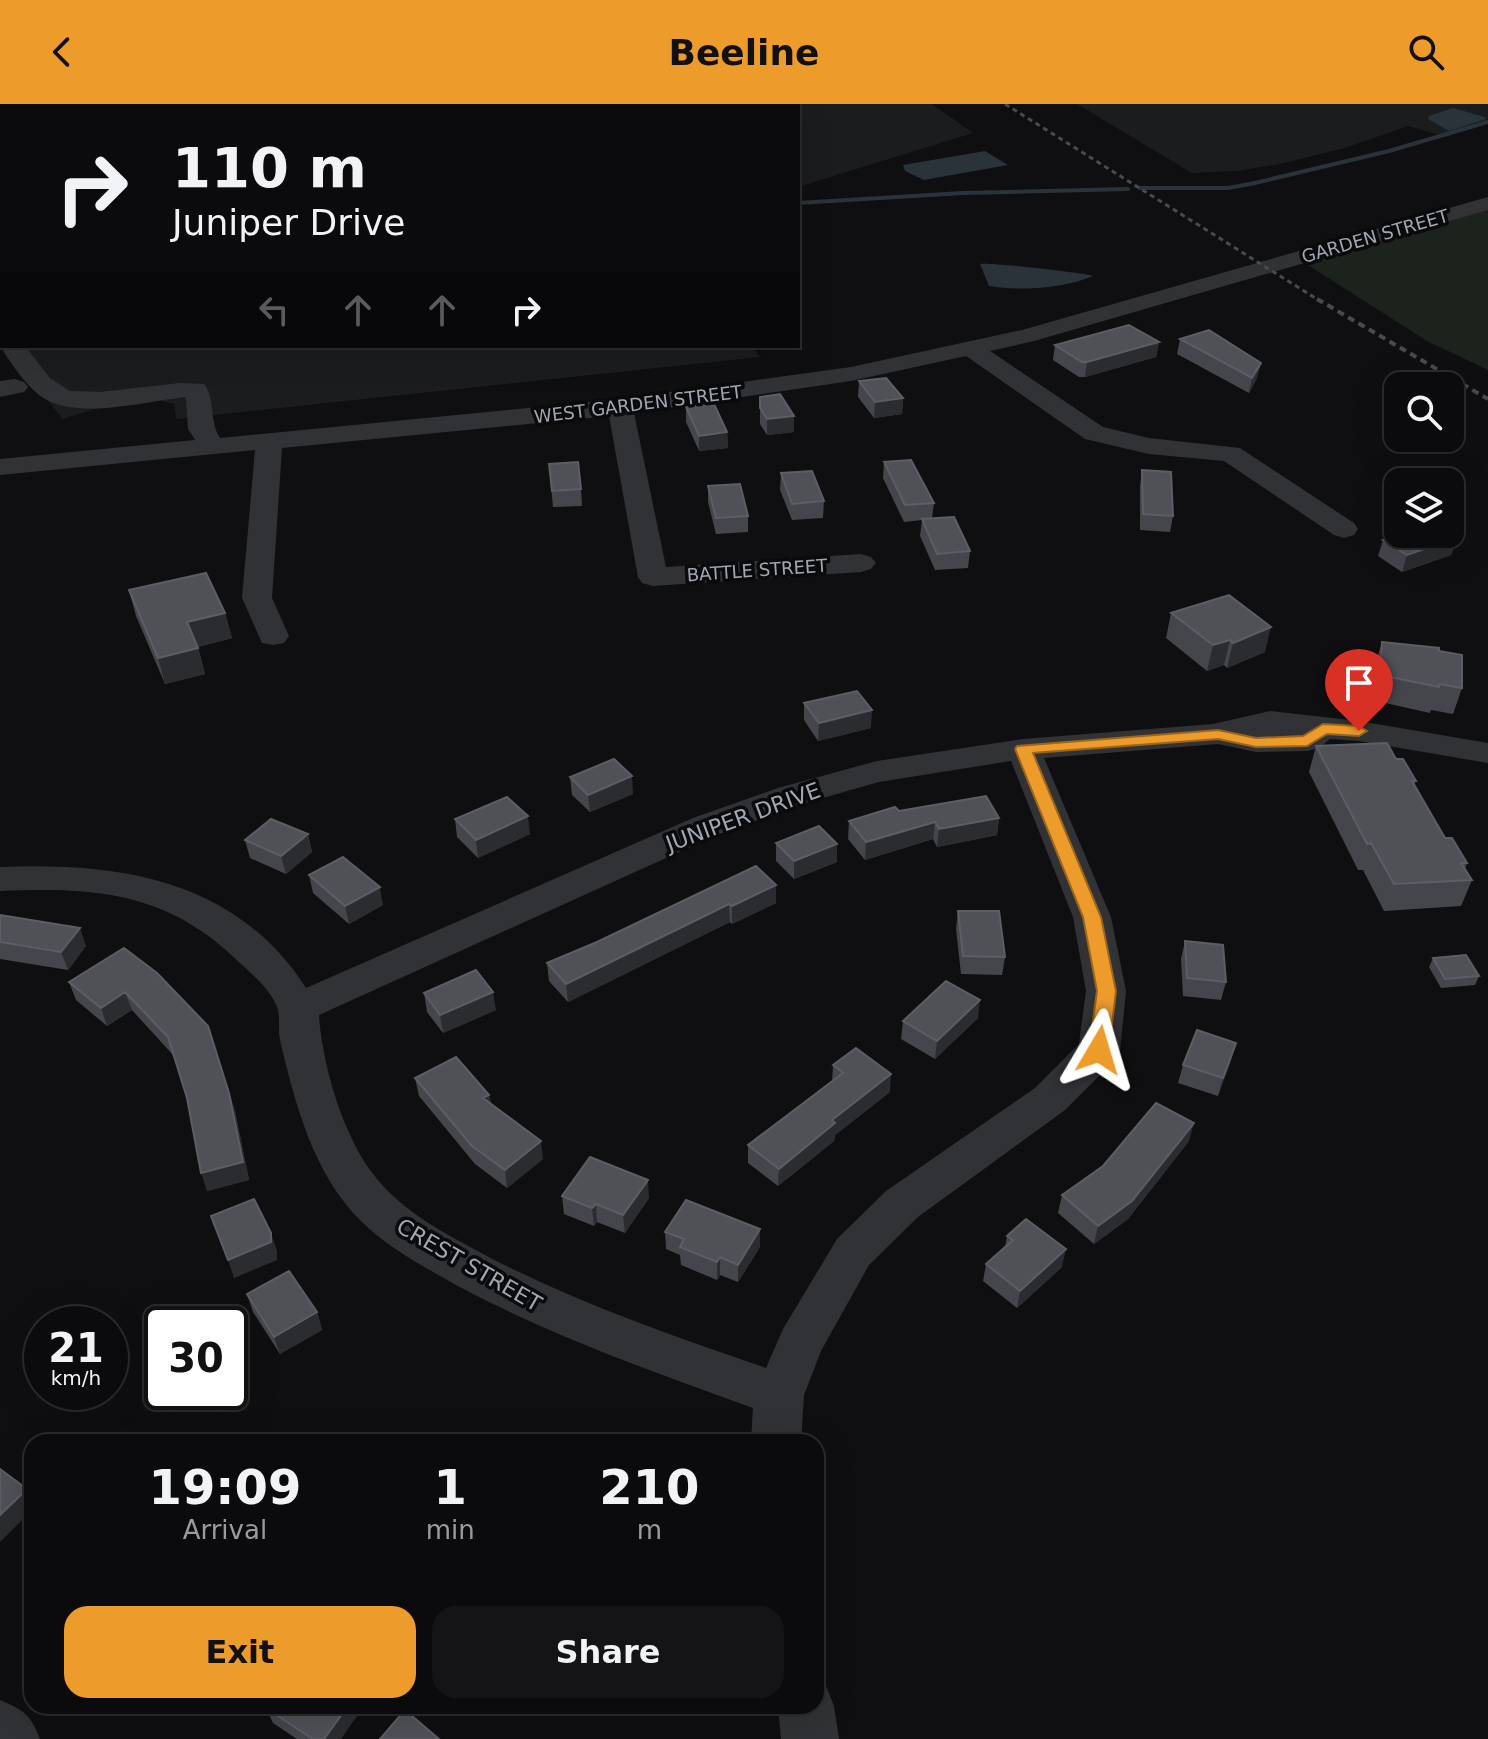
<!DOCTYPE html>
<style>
body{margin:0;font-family:"DejaVu Sans",sans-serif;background:#141416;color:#f1f3f6;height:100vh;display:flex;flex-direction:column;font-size:30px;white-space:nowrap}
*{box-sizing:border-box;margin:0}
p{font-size:26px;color:#9a9b9d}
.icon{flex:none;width:44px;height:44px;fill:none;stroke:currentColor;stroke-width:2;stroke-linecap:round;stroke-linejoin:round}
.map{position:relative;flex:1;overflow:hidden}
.sheet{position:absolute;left:24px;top:1330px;width:800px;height:280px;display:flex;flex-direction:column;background:#0b0b0d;border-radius:24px;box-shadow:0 8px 32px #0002,0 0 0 2px #2b2b2e}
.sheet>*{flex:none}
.guide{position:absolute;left:0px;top:0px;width:800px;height:244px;box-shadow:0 8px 32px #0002,0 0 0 2px #2b2b2e;background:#0b0b0d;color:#f1f3f6;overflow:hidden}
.tools{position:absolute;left:1384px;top:268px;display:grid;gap:16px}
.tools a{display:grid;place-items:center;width:80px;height:80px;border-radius:16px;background:#0b0b0d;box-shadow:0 8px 32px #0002,0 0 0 2px #2b2b2e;font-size:40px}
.speed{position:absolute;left:24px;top:1202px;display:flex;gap:16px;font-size:40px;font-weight:700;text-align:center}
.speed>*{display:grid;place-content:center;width:104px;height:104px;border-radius:50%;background:#0b0b0d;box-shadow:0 8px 32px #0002,0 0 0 2px #2b2b2e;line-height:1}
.speed small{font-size:20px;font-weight:400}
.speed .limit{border:4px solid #111;border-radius:12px;background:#fff;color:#111}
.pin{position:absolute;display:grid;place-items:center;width:68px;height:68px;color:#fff;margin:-82px -34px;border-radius:50% 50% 50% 0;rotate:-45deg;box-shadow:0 0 8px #0007}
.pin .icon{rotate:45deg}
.me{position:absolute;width:88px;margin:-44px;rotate:7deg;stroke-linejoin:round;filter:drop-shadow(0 0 6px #0008)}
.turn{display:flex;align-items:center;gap:28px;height:168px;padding:0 40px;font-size:36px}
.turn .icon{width:104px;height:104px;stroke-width:2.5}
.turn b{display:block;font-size:56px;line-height:68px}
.lanes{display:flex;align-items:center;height:76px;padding:0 40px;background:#0003;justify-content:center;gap:40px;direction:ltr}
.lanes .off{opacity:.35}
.eta{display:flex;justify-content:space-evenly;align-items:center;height:136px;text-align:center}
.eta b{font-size:48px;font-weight:700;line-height:56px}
.cta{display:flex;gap:16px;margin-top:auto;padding:16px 40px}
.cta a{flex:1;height:92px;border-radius:24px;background:#ed9b2b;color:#111;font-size:32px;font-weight:700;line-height:92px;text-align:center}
.cta a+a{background:#141416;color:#f1f3f6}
header{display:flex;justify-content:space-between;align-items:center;height:104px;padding:0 40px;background:#ed9b2b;color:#111;font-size:36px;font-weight:700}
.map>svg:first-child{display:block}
.built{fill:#1b1c1e}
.green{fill:#1c231c}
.water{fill:#293339}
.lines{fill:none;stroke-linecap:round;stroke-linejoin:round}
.stream{stroke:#293339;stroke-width:4}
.minor{fill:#303235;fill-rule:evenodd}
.rail-far1{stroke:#474a4e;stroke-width:3;stroke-dasharray:5 4;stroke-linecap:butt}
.rail{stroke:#474a4e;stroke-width:4;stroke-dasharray:7 5;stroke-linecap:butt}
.wall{fill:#45464c}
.shaded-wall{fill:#2b2c30}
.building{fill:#4f5157;stroke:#5c5e65;stroke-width:2}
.route{fill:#ed9b2b;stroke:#9a651c;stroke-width:2}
.labels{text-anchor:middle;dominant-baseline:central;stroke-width:7;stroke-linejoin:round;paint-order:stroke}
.far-street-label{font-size:18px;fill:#a1a7b1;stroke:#0a0a0c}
.street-label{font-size:22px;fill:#a1a7b1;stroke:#0a0a0c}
</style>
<header><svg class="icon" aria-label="back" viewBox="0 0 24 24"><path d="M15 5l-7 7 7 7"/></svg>Beeline<svg class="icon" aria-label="search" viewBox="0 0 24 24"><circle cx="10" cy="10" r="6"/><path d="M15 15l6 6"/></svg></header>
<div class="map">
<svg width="1488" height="1635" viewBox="0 0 1488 1635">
<rect width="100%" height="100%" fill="#0f0f11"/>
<path class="built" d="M 498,0 L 932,0 L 973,29 L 798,83 L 798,2 L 478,2 Z
M 1077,0 L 1488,0 L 1488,17 L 1446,33 L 1408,22 L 1345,44 L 1280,60 L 1237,67 L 1192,69 Z
M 2,242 L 752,242 L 760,253 L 176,315 L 174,300 L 151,294 L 121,297 L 63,315 Z"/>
<path class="green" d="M 1488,103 L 1488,266 L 1427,237 L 1300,156 Z"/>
<path class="water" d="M 1453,4 L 1485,13 L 1486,15 L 1449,27 L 1428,15 L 1429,12 Z
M 985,47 L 1008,61 L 924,76 L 905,67 L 903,61 Z
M 980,160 C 989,158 1088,169 1093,172 C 1062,185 1021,187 989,182 Z"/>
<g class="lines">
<path class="stream" d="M 305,2 L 312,0
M 1140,84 L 1228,84 L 1255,79 L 1389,47 L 1488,18
M 798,99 L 963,89 L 1128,85"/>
<path class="minor" d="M 725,0 L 749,0 L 724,2 Z
M 1488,93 L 1488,106 L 1034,237 L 990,247 L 1103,323 L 1149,334 L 1240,344 L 1354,419 L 1358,425 L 1354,431 L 1344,434 L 1334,431 L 1224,357 L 1149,350 L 1085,335 L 966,252 L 851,277 L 634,309 L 666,463 L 861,450 L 871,453 L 876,459 L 871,465 L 861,468 L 653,482 L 642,479 L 638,473 L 609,312 L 282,344 L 272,494 L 289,532 L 284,539 L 273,541 L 262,539 L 242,494 L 255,346 L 0,371 L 0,355 L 195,336 L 188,325 L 186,293 C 145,297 74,318 39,291 C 23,278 11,259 0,242 L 2,239 L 2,242 L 25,242 L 50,274 L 70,287 L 100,288 L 180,279 L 204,280 C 216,296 209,317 220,334 L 620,295 L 851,263 L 1022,226 Z
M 15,275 L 24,278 L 28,283 L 24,288 L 0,293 L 0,277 Z
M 1270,607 L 1359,617 L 1488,639 L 1488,659 L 1359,637 L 1330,635 L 1319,644 L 1307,647 L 1256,648 L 1218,640 L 1044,654 L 1111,813 L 1126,887 L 1120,946 L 1114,957 L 1065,1006 L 918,1113 L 869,1161 L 821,1247 L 804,1291 L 801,1338 L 751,1338 L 753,1304 C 652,1267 551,1232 456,1181 C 423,1162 388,1144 361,1117 C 313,1070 295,999 280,936 C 278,926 280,916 278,906 C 273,888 253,871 240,859 C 168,788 97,783 0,787 L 0,763 C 119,758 236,775 306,884 L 693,714 L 778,684 L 877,657 L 1023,635 L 1213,620 ZM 1011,657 L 1073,813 L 1086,887 L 1079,940 L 1035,984 L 886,1087 L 837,1135 L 783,1225 L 766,1264 C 670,1231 575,1198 485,1151 C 446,1130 405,1109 377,1075 C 344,1036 322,961 319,911 L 719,730 L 802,700 L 879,678 Z
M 816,1578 L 826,1582 L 834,1602 L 839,1635 L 781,1635 L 778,1602 L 816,1602 Z
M 0,1596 C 25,1607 30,1610 40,1635 L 0,1635 Z"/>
<path class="rail-far1" d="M 1005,0 L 1320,197"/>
<path class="rail" d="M 1317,195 L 1488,295"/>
</g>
<path class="wall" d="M 1180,235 L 1257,274 L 1249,289 L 1177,250 Z
M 1159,238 L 1156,253 L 1085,273 L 1079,273 L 1053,256 L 1055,241 Z
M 859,277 L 903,294 L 902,310 L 874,314 L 858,293 Z
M 760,293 L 794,312 L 794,328 L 767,331 L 760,320 Z
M 686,303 L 727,328 L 728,344 L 699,347 L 686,318 Z
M 884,358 L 934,399 L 932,414 L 970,447 L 968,464 L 935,466 L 920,432 L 922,416 L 904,418 L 883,374 Z
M 549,360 L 581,385 L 582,402 L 553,403 Z
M 1142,366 L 1173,412 L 1170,428 L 1140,426 L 1140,382 Z
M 781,369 L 824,397 L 823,414 L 792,416 L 780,386 Z
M 708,382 L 748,412 L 748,428 L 716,430 L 708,398 Z
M 1457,434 L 1451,451 L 1402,468 L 1378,452 L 1383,436 Z
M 129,486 L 225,509 L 232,534 L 198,543 L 205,570 L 165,580 L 136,512 Z
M 1171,509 L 1265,548 L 1227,564 L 1224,561 L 1207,567 L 1166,534 Z
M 1382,538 L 1439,547 L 1462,584 L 1453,610 L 1431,606 L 1430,609 L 1372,596 L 1374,564 Z
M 804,599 L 871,624 L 818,637 L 804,616 Z
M 1316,642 L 1396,655 L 1416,677 L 1414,681 L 1445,734 L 1467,759 L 1465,765 L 1472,776 L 1461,802 L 1384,807 L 1363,766 L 1358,766 L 1309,668 Z
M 570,673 L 633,690 L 590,708 L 572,691 Z
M 899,707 L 999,714 L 997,731 L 937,743 L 933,735 L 865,756 L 848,735 L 849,717 Z
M 455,715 L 530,730 L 478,754 L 457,733 Z
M 308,730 L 312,748 L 286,770 L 250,754 L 245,736 Z
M 776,739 L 837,740 L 837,758 L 794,775 L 776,757 Z
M 309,771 L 383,801 L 349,820 L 313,789 Z
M 776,781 L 776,799 L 732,820 L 730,818 L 568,898 L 549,877 L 547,859 Z
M 958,807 L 1005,853 L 1002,871 L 961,870 L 956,825 Z
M 0,811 L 86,842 L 68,866 L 0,855 Z
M 1185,837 L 1226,878 L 1221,896 L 1183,892 L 1181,855 Z
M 124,844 L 208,922 L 235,1007 L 249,1076 L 207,1087 L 187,994 L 173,951 L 132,906 L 107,922 L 76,896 L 69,878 Z
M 1433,854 L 1479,872 L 1475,881 L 1441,884 L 1429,863 Z
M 424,889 L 496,906 L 443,929 L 427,908 Z
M 978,914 L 935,955 L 901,935 L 903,917 Z
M 1236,939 L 1218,992 L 1178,979 L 1183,961 Z
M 833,961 L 890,988 L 835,1031 L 834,1037 L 778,1082 L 748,1059 L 748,1041 L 832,978 Z
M 415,974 L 489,991 L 491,1000 L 543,1055 L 507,1084 L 475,1060 L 419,992 Z
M 1189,1037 L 1128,1115 L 1094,1140 L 1058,1109 L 1062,1091 Z
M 562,1092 L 649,1094 L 625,1129 L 597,1118 L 594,1122 L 564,1110 Z
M 760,1125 L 760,1143 L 738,1178 L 720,1171 L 717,1176 L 681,1161 L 680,1151 L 666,1145 L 665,1128 Z
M 1007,1132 L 1062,1163 L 1017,1204 L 983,1177 L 986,1160 L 1005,1143 Z
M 247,1190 L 317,1208 L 322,1226 L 280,1250 L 253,1208 Z
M 266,1604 L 341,1635 L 297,1635 L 273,1619 Z"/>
<path class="shaded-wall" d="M 1159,238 L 1156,253 L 1085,273 L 1087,258 Z
M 1261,259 L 1257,274 L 1249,289 L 1252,274 Z
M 903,294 L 902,310 L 874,314 L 875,298 Z
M 794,312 L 794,328 L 767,331 L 767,315 Z
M 727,328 L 728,344 L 699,347 L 699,332 Z
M 1457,434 L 1451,451 L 1402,468 L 1407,451 Z
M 225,509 L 232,534 L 193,544 L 187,518 Z
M 1271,523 L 1265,548 L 1227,564 L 1233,539 Z
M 1230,536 L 1224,561 L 1207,567 L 1213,541 Z
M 198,544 L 205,570 L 165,580 L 158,554 Z
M 872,606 L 871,624 L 818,637 L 819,619 Z
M 632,672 L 633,690 L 590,708 L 588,691 Z
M 528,712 L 530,730 L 478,754 L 476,736 Z
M 999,714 L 997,731 L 937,743 L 939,725 Z
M 935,718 L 933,735 L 865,756 L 866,738 Z
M 308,730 L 312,748 L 286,770 L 281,752 Z
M 837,740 L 837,758 L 794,775 L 794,757 Z
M 776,781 L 776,799 L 732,820 L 732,802 Z
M 380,783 L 383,801 L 349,820 L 345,802 Z
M 729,800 L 730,818 L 568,898 L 566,880 Z
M 80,824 L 86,842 L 68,866 L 61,848 Z
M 125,888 L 132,906 L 107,922 L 101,904 Z
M 493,888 L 496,906 L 443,929 L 440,911 Z
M 980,896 L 978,914 L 935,955 L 937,937 Z
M 1236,939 L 1231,957 L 1218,992 L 1223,974 Z
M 891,970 L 890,988 L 835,1031 L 834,1037 L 778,1082 L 779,1065 L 832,1016 Z
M 229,989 L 235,1007 L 249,1076 L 207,1087 L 201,1069 Z
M 489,991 L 492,1009 L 483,994 Z
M 1194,1019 L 1189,1037 L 1128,1115 L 1094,1140 L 1098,1122 Z
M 541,1037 L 543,1055 L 507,1084 L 505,1066 Z
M 648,1076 L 649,1094 L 625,1129 L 623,1111 Z
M 596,1100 L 597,1118 L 594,1122 L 592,1104 Z
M 760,1125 L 760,1143 L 738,1178 L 738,1161 Z
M 271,1129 L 277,1147 L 277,1156 L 234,1174 L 228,1156 Z
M 1066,1145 L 1062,1163 L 1017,1204 L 1020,1187 Z
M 720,1153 L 720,1171 L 717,1176 L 717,1158 Z
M 317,1208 L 322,1226 L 280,1250 L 274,1233 Z
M 27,1385 L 32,1393 L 32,1406 L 0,1438 L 0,1411 Z
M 348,1602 L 364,1602 L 341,1635 L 324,1635 Z"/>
<path class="building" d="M 1129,221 L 1159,238 L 1087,258 L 1082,258 L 1055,241 Z
M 1209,226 L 1261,259 L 1252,274 L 1180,235 Z
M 886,274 L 903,294 L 875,298 L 859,277 Z
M 780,290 L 794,312 L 767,315 L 760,304 L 760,293 Z
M 714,300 L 727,328 L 699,332 L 686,303 Z
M 911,356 L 934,399 L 905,401 L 884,358 Z
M 578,358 L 581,385 L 552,387 L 549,360 Z
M 1142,366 L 1171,368 L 1173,412 L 1143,410 Z
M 812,367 L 824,397 L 792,400 L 781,369 Z
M 740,380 L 748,412 L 716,414 L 708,382 Z
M 954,413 L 970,447 L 937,450 L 922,415 Z
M 1400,430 L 1450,430 L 1457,434 L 1407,451 L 1383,436 Z
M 206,469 L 225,509 L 187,518 L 198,544 L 158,554 L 129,486 Z
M 1229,491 L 1271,523 L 1233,539 L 1230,536 L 1213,541 L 1171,509 Z
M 1382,538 L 1439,544 L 1439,547 L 1462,551 L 1462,584 L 1439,580 L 1439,583 L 1380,571 Z
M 857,587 L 872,606 L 819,619 L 804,599 Z
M 1387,639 L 1396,655 L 1403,655 L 1416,677 L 1412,677 L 1445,734 L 1452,734 L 1467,759 L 1461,759 L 1472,776 L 1394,780 L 1371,739 L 1367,740 L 1316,642 Z
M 614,655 L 632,672 L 588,691 L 570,673 Z
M 986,692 L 999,714 L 939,725 L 935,718 L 866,738 L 849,717 L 895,703 L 899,707 Z
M 507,693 L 528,712 L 476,736 L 455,715 Z
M 271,715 L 308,730 L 281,752 L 245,736 Z
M 819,722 L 837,740 L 794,757 L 776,739 Z
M 343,753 L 380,783 L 345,802 L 309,771 Z
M 756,762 L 776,781 L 732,802 L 729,800 L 566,880 L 547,859 L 597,838 Z
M 958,807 L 999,807 L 1005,853 L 963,852 Z
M 0,811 L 80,824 L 61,848 L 0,838 Z
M 1185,837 L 1223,841 L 1226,878 L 1187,874 Z
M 124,844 L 157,869 L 208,922 L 229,989 L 243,1058 L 201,1069 L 187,994 L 168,933 L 125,888 L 101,904 L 69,878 Z
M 1466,851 L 1479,872 L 1445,875 L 1433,854 Z
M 476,866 L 493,888 L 440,911 L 424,889 Z
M 946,877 L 980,896 L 937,937 L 903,917 Z
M 1197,926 L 1236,939 L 1223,974 L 1183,961 Z
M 856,944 L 891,970 L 832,1016 L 835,1019 L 779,1065 L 748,1041 L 843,969 L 833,961 Z
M 456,953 L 489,991 L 483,994 L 541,1037 L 505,1066 L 472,1042 L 415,974 Z
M 1156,999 L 1194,1019 L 1132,1097 L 1098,1122 L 1062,1091 L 1103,1062 Z
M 590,1053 L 648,1076 L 623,1111 L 596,1100 L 592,1104 L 562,1092 Z
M 254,1095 L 271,1129 L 271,1138 L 228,1156 L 211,1112 Z
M 686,1096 L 760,1125 L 738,1161 L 720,1153 L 717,1158 L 680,1143 L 684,1135 L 665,1128 Z
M 1026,1115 L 1066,1145 L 1020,1187 L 986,1160 L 1013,1136 L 1007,1132 Z
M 289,1167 L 317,1208 L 274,1233 L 247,1190 Z
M 0,1365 L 27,1385 L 0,1411 Z
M 268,1602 L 348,1602 L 324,1635 L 313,1635 L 266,1604 Z
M 405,1606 L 439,1635 L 380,1635 Z"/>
<path class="route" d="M 1323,620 L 1359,622 L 1367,627 L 1359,632 L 1327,630 L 1307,642 L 1256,643 L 1218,635 L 1033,649 L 1101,813 L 1116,887 L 1109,946 L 1106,952 L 1092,952 L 1089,946 L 1097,887 L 1083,813 L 1015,645 L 1017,642 L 1218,626 L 1256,634 L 1303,632 Z"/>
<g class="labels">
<g class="far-street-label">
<text transform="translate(1375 132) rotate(-16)">GARDEN STREET</text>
<text transform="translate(638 300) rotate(-7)">WEST GARDEN STREET</text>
<text transform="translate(757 466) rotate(-4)">BATTLE STREET</text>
</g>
<g class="street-label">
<text transform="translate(743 713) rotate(-20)">JUNIPER DRIVE</text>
<text transform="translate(469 1161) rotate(30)">CREST STREET</text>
</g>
</g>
</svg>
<div class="tools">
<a><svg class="icon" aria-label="search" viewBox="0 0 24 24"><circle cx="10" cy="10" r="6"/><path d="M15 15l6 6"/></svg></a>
<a><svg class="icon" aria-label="layers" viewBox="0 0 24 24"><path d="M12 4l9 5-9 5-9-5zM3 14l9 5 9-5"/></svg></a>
</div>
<div class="speed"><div>21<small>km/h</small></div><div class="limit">30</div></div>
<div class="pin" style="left:1359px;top:627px;background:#d93025"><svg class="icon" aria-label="arrive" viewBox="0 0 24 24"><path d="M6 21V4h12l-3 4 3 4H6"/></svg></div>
<svg class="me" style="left:1099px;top:946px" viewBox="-20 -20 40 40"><path d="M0-17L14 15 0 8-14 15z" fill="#ed9b2b" stroke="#fff" stroke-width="4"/></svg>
<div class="guide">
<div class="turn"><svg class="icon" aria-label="right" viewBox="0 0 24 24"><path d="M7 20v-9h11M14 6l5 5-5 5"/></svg><div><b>110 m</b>Juniper Drive</div></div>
<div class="lanes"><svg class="icon off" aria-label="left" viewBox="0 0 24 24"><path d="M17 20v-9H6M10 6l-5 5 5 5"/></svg><svg class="icon off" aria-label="ahead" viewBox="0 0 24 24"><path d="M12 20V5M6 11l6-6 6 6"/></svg><svg class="icon off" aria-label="ahead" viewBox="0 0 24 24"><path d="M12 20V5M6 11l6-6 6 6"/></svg><svg class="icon" aria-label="right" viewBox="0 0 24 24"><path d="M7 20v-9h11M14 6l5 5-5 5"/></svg></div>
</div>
<section class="sheet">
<div class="eta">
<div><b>19:09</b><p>Arrival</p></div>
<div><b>1</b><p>min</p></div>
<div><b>210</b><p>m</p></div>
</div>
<div class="cta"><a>Exit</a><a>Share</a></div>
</section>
</div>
